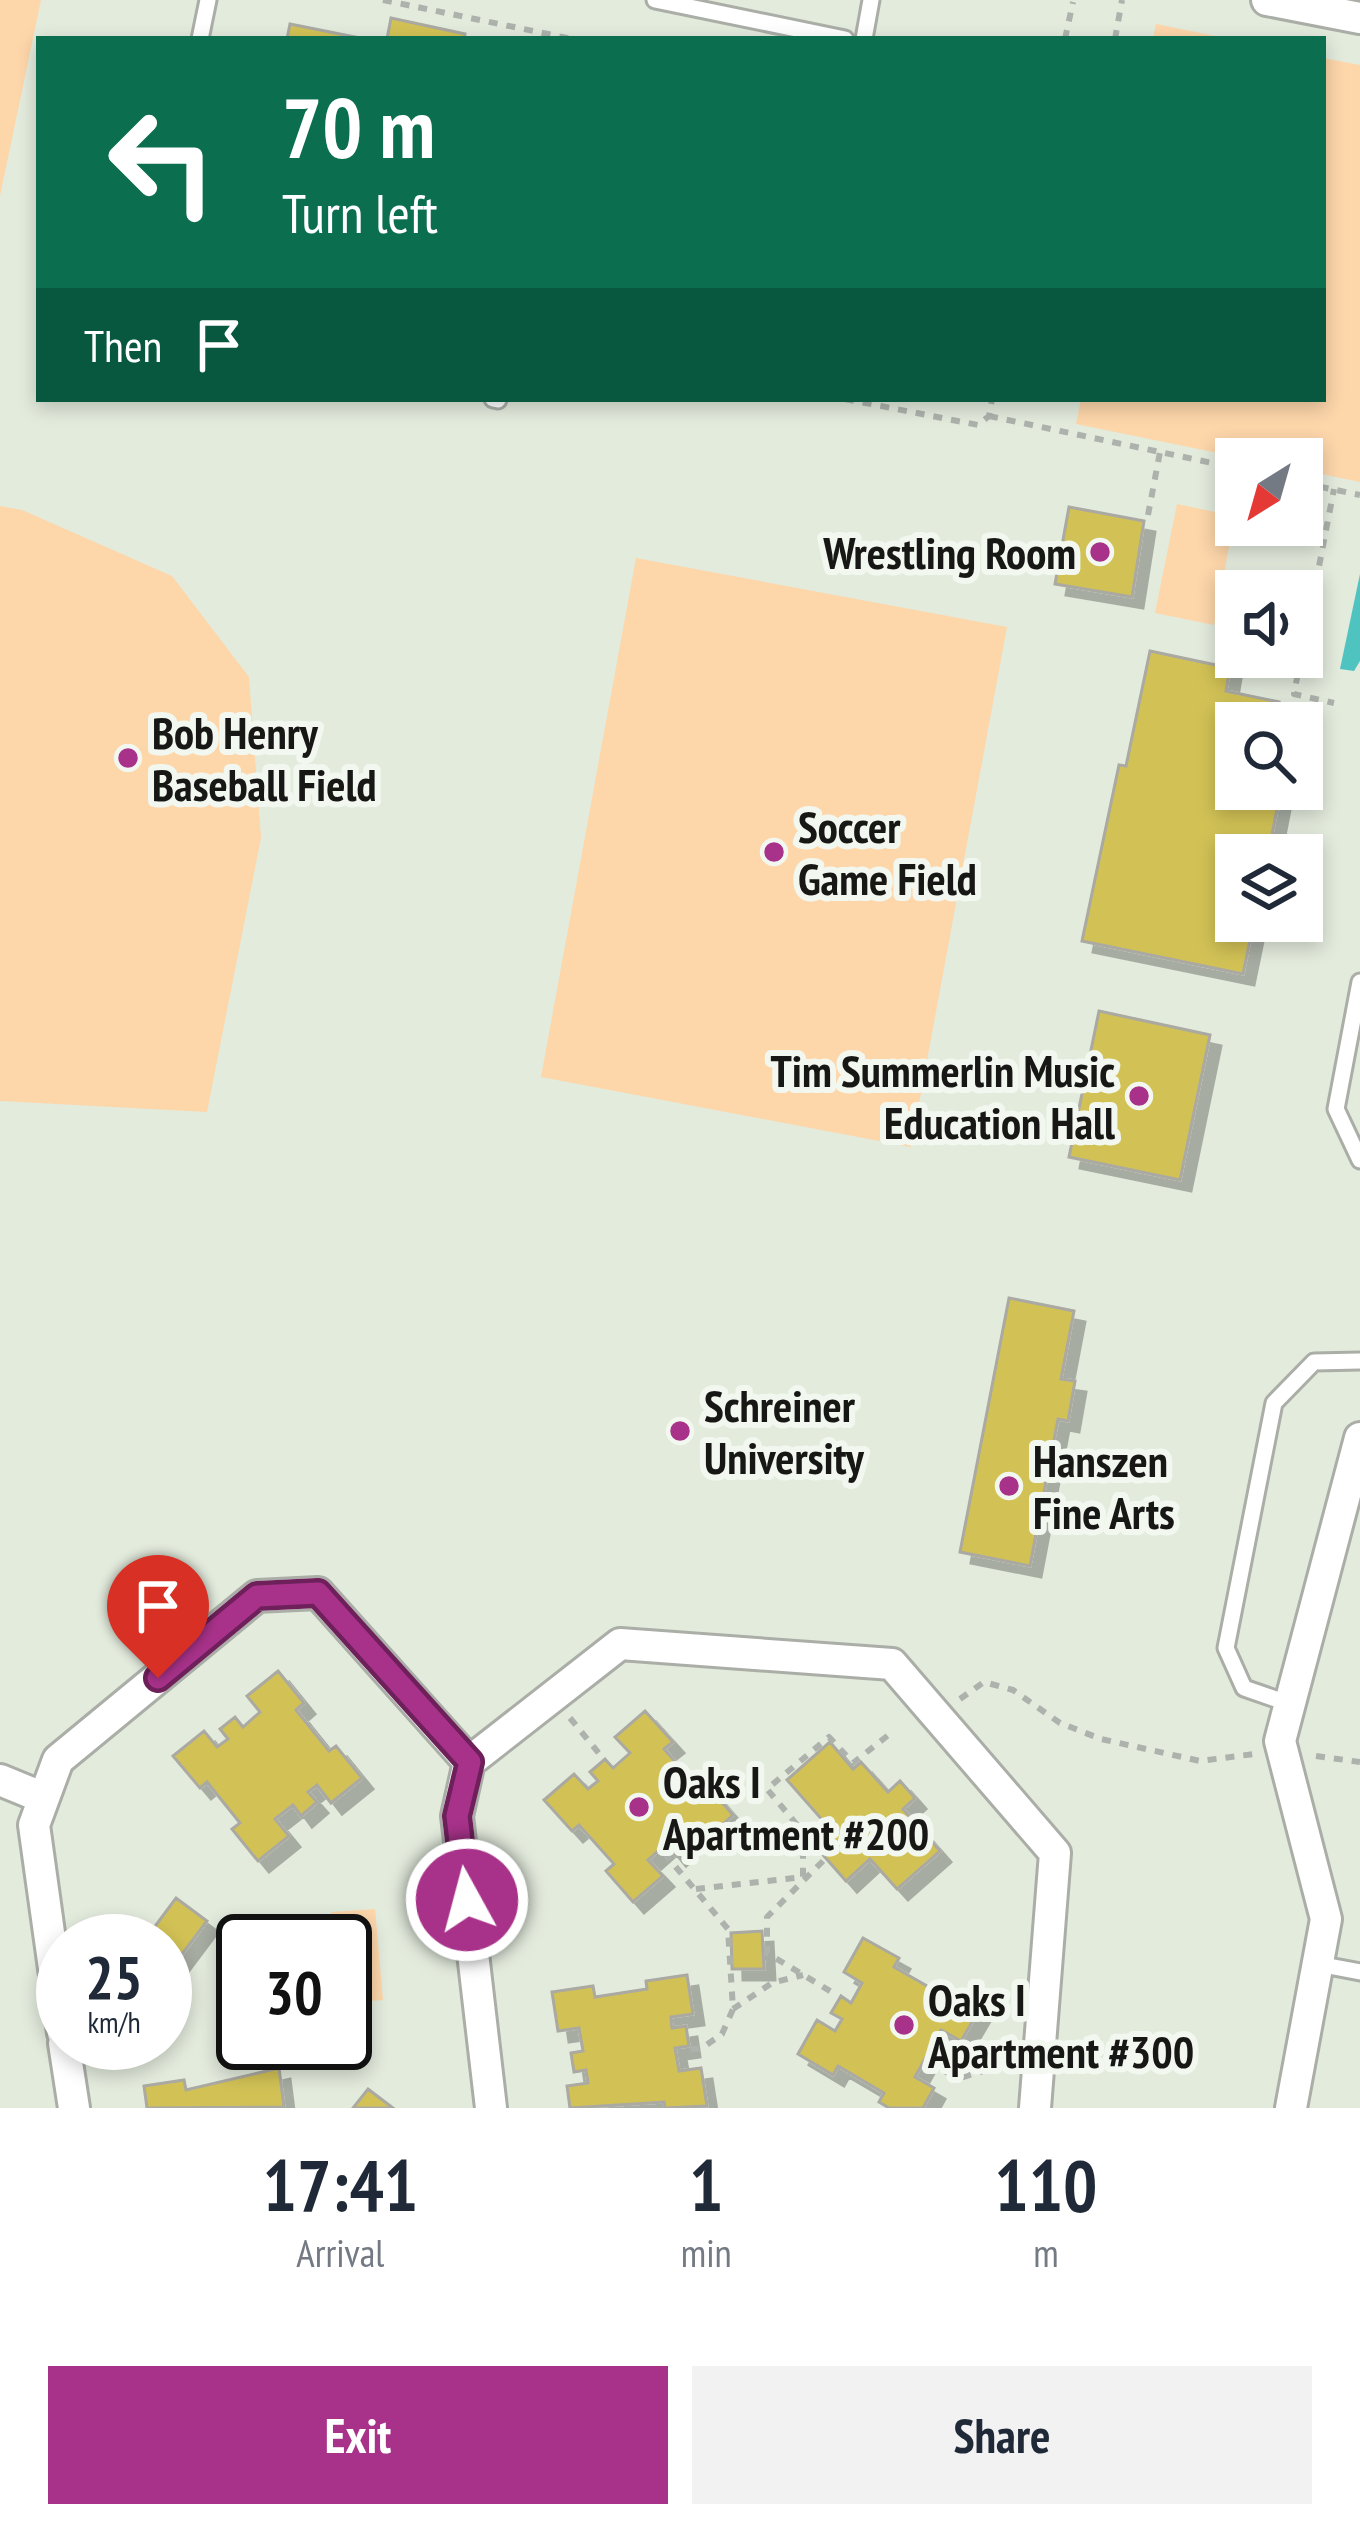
<!DOCTYPE html>
<style>
body{margin:0;font-family:"PT Sans Narrow",sans-serif;background:#f2f2f3;color:#1f2937;height:100vh;display:flex;flex-direction:column;font-size:45px;white-space:nowrap}
*{box-sizing:border-box;margin:0}
p{font-size:39px;color:#747a83}
.icon{flex:none;width:66px;height:66px;fill:none;stroke:currentColor;stroke-width:2;stroke-linecap:round;stroke-linejoin:round}
.map{position:relative;height:2108px;overflow:hidden}
.panel{display:flex;flex-direction:column;background:#fff;flex:1}
.panel>*{flex:none}
.banner{position:absolute;left:36px;top:36px;width:1290px;height:366px;border-radius:0px;box-shadow:0 6px 18px #0003;background:#0b6e4f;color:#fff;overflow:hidden}
.needle{width:78px;rotate:217deg}
.fabs{position:absolute;left:1215px;top:438px;display:grid;gap:24px}
.fabs a{display:grid;place-items:center;width:108px;height:108px;border-radius:0px;background:#fff;box-shadow:0 6px 18px #0003;font-size:60px}
.speed{position:absolute;left:36px;top:1914px;display:flex;gap:24px;font-size:60px;font-weight:700;text-align:center}
.speed>*{display:grid;place-content:center;width:156px;height:156px;border-radius:50%;background:#fff;box-shadow:0 6px 18px #0003;line-height:1}
.speed small{font-size:30px;font-weight:400}
.speed .limit{border:6px solid #111;border-radius:18px;background:#fff;color:#111}
.pin{position:absolute;display:grid;place-items:center;width:102px;height:102px;color:#fff;margin:-123px -51px;border-radius:50% 50% 50% 0;rotate:-45deg;box-shadow:0 0 12px #0007}
.pin .icon{rotate:45deg}
.me{position:absolute;width:132px;margin:-66px;rotate:353deg;stroke-linejoin:round;filter:drop-shadow(0 0 9px #0008)}
.turn{display:flex;align-items:center;gap:42px;height:252px;padding:0 48px;font-size:54px}
.turn .icon{width:156px;height:156px;stroke-width:2.5}
.turn b{display:block;font-size:84px;line-height:102px}
.then{display:flex;align-items:center;height:114px;padding:0 48px;background:#0003;gap:24px;font-size:45px}
.eta{display:flex;justify-content:space-evenly;align-items:center;height:204px;text-align:center}
.eta b{font-size:72px;font-weight:700;line-height:84px}
.action{display:flex;gap:24px;margin-top:auto;padding:24px 48px}
.action a{flex:1;height:138px;border-radius:0px;background:#a8328a;color:#fff;font-size:48px;font-weight:700;line-height:138px;text-align:center}
.action a+a{background:#f2f2f3;color:#1f2937}
.map>svg:first-child{display:block}
.built{fill:#e3ebdd;fill-rule:evenodd}
.green{fill:#fdd6aa}
.water{fill:#4fc3c0}
.building{fill:#d2c256;stroke:#aaa9a2;stroke-width:3;filter:url(#shadow)}
.lines{fill:none;stroke-linecap:round;stroke-linejoin:round}
.lane-casing{stroke:#aaaea7;stroke-width:21}
.street-casing{stroke:#aaaea7;stroke-width:36}
.path{stroke:#aeb2ac;stroke-width:6;stroke-dasharray:9 9;stroke-linecap:butt}
.lane{stroke:#fff;stroke-width:15}
.street{stroke:#fff;stroke-width:30}
.route-casing{stroke:#6d205a;stroke-width:30}
.route{stroke:#a8328a;stroke-width:21}
.poi-dot{fill:#a8328a;stroke:#f2f7ef;stroke-width:4.5}
.labels{text-anchor:middle;dominant-baseline:central;stroke-width:12;stroke-linejoin:round;paint-order:stroke}
.poi-label{font-size:45px;font-weight:bold;fill:#171816;stroke:#f2f7ef;text-anchor:start}
</style>
<div class="map">
<svg width="1360" height="2108" viewBox="0 0 1360 2108">
<defs>
<filter id="shadow"><feDropShadow dx="11" dy="11" stdDeviation="0" flood-color="#0004"/></filter>
</defs>
<rect width="100%" height="100%" fill="#f2f7ef"/>
<path class="built" d="M 0,0 L 1360,0 L 1360,2108 L 0,2108 ZM 39,39 L 1323,39 L 1323,399 L 39,399 ZM 1236,459 L 1302,459 L 1302,525 L 1236,525 ZM 1236,591 L 1302,591 L 1302,657 L 1236,657 ZM 1236,723 L 1302,723 L 1302,789 L 1236,789 ZM 1236,855 L 1302,855 L 1302,921 L 1236,921 ZM 63,1941 L 165,1941 L 165,2043 L 63,2043 ZM 243,1941 L 345,1941 L 345,2043 L 243,2043 Z"/>
<path class="green" d="M 0,0 L 41,0 L 0,196 Z
M 1156,24 L 1230,39 L 1153,39 Z
M 1323,58 L 1360,65 L 1360,482 L 1302,470 L 1302,459 L 1247,459 L 1076,424 L 1081,399 L 1323,399 Z
M 1177,504 L 1235,516 L 1214,625 L 1155,613 Z
M 0,506 L 22,510 L 172,576 L 249,677 L 261,838 L 207,1112 L 0,1101 Z
M 636,558 L 1007,627 L 911,1147 L 541,1077 Z
M 375,1909 L 383,2000 L 345,2003 L 345,1941 L 333,1941 L 331,1912 Z
M 310,1914 L 312,1941 L 267,1941 L 265,1918 Z"/>
<path class="water" d="M 1360,574 L 1360,661 L 1354,671 L 1340,669 Z"/>
<path class="building" d="M 391,18 L 465,34 L 464,39 L 387,39 Z
M 290,24 L 365,39 L 287,39 Z
M 1069,507 L 1144,521 L 1132,597 L 1055,584 Z
M 1150,651 L 1230,668 L 1226,691 L 1279,702 L 1274,723 L 1236,723 L 1236,789 L 1261,789 L 1260,794 L 1279,799 L 1268,855 L 1236,855 L 1236,921 L 1254,921 L 1243,974 L 1082,941 L 1119,765 L 1126,766 Z
M 1099,1011 L 1210,1035 L 1180,1180 L 1069,1157 Z
M 1009,1298 L 1074,1311 L 1061,1379 L 1075,1381 L 1068,1421 L 1058,1419 L 1030,1566 L 960,1552 Z
M 278,1671 L 304,1703 L 296,1710 L 329,1751 L 336,1746 L 362,1778 L 331,1803 L 317,1785 L 308,1792 L 317,1802 L 301,1816 L 293,1805 L 275,1819 L 289,1836 L 258,1861 L 232,1829 L 240,1823 L 207,1782 L 200,1788 L 173,1756 L 204,1731 L 217,1747 L 228,1739 L 220,1729 L 235,1717 L 243,1727 L 260,1712 L 247,1696 Z
M 645,1711 L 673,1742 L 664,1749 L 700,1790 L 706,1784 L 733,1815 L 704,1841 L 689,1824 L 680,1831 L 689,1842 L 675,1855 L 666,1844 L 648,1860 L 663,1876 L 633,1902 L 606,1871 L 614,1864 L 579,1825 L 572,1831 L 544,1800 L 574,1774 L 588,1789 L 598,1781 L 590,1772 L 605,1759 L 613,1768 L 630,1753 L 615,1737 Z
M 830,1742 L 853,1769 L 861,1762 L 888,1792 L 900,1781 L 915,1798 L 903,1809 L 940,1851 L 897,1889 L 870,1859 L 846,1881 L 808,1838 L 825,1823 L 787,1780 Z
M 176,1898 L 207,1921 L 174,1965 L 165,1959 L 165,1941 L 144,1941 Z
M 762,1931 L 764,1969 L 732,1969 L 731,1933 Z
M 863,1938 L 899,1958 L 894,1967 L 941,1994 L 945,1987 L 981,2007 L 961,2041 L 941,2030 L 936,2040 L 948,2047 L 938,2064 L 926,2057 L 915,2077 L 934,2088 L 923,2108 L 889,2108 L 879,2102 L 884,2093 L 838,2066 L 833,2075 L 798,2054 L 817,2020 L 835,2031 L 842,2019 L 831,2013 L 841,1996 L 851,2003 L 862,1983 L 844,1972 Z
M 687,1975 L 693,2014 L 671,2017 L 672,2028 L 686,2026 L 689,2046 L 675,2048 L 679,2071 L 701,2068 L 707,2106 L 665,2108 L 664,2102 L 570,2108 L 567,2086 L 588,2083 L 586,2070 L 574,2072 L 571,2053 L 583,2051 L 579,2028 L 558,2031 L 552,1992 L 593,1986 L 595,1997 L 647,1989 L 646,1981 Z
M 279,2068 L 284,2107 L 147,2108 L 144,2086 L 184,2080 L 186,2090 Z
M 368,2089 L 393,2108 L 353,2108 Z"/>
<g class="lines">
<defs>
<path id="lane" d="M 655,0 L 845,39
M 200,39 L 208,0
M 864,39 L 871,0
M 493,399 L 498,400
M 1360,982 L 1336,1109 L 1360,1160
M 1290,1704 L 1244,1688 L 1226,1648 L 1274,1403 L 1314,1362 L 1360,1361
M 1318,1964 L 1360,1972"/>
<path id="street" d="M 1267,0 L 1360,18
M 469,1762 L 457,1816 L 491,2108
M 0,1780 L 44,1798
M 63,2033 L 34,1825 L 58,1760 L 257,1596 L 318,1593 L 469,1762 L 620,1644 L 892,1664 L 1055,1853 L 1035,2108
M 64,2043 L 74,2108
M 1291,2108 L 1326,1919 L 1280,1741 L 1360,1438"/>
</defs>
<use href="#lane" class="lane-casing"/>
<use href="#street" class="street-casing"/>
<path class="path" d="M 383,0 L 572,39
M 1065,39 L 1073,2
M 1115,39 L 1122,0
M 845,399 L 978,425 L 989,416 L 992,399
M 989,416 L 1236,468
M 1302,483 L 1360,495
M 1148,515 L 1160,452
M 1302,654 L 1334,489
M 1301,657 L 1294,694 L 1334,703
M 960,1699 L 984,1682 L 1013,1690 L 1060,1723 L 1101,1739 L 1200,1761 L 1254,1754
M 570,1718 L 602,1757
M 1316,1756 L 1360,1762
M 664,1853 L 728,1929 L 733,2009 L 722,2034 L 702,2048 L 682,2051
M 823,1861 L 767,1917 L 767,1953 L 835,1994
M 696,1889 L 803,1877 L 803,1832 L 767,1789 L 829,1737 L 853,1763 L 891,1733
M 733,2009 L 772,1983 L 803,1975
M 929,2065 L 960,2078 L 990,2069"/>
<use href="#lane" class="lane"/>
<use href="#street" class="street"/>
</g>
<g class="lines">
<defs>
<path id="route" d="M 158,1678 L 257,1596 L 318,1593 L 470,1762 L 457,1816 L 467,1900"/>
</defs>
<use href="#route" class="route-casing"/>
<use href="#route" class="route"/>
</g>
<g class="poi-dot">
<circle cx="1100" cy="552" r="12"/>
<circle cx="128" cy="758" r="12"/>
<circle cx="774" cy="852" r="12"/>
<circle cx="1139" cy="1096" r="12"/>
<circle cx="680" cy="1431" r="12"/>
<circle cx="1009" cy="1486" r="12"/>
<circle cx="639" cy="1807" r="12"/>
<circle cx="904" cy="2025" r="12"/>
</g>
<g class="labels">
<g class="poi-label">
<text x="1076" y="552" text-anchor="end">Wrestling Room</text>
<text x="152" y="732">Bob Henry<tspan x="152" dy="52">Baseball Field</tspan></text>
<text x="798" y="826">Soccer<tspan x="798" dy="52">Game Field</tspan></text>
<text x="1115" y="1070" text-anchor="end">Tim Summerlin Music<tspan x="1115" dy="52">Education Hall</tspan></text>
<text x="704" y="1405">Schreiner<tspan x="704" dy="52">University</tspan></text>
<text x="1033" y="1460">Hanszen<tspan x="1033" dy="52">Fine Arts</tspan></text>
<text x="663" y="1781">Oaks I<tspan x="663" dy="52">Apartment #200</tspan></text>
<text x="928" y="1999">Oaks I<tspan x="928" dy="52">Apartment #300</tspan></text>
</g>
</g>
</svg>
<div class="fabs">
<a><svg class="needle" viewBox="-14 -14 28 28"><path d="M0-13l5 13h-10z" fill="#e53935"/><path d="M0 13l5-13h-10z" fill="#747a83"/></svg></a>
<a><svg class="icon" aria-label="sound" viewBox="0 0 24 24"><path d="M4 9h4l5-4v14l-5-4H4zM17 9q2 3 0 6"/></svg></a>
<a><svg class="icon" aria-label="search" viewBox="0 0 24 24"><circle cx="10" cy="10" r="6"/><path d="M15 15l6 6"/></svg></a>
<a><svg class="icon" aria-label="layers" viewBox="0 0 24 24"><path d="M12 4l9 5-9 5-9-5zM3 14l9 5 9-5"/></svg></a>
</div>
<div class="speed"><div>25<small>km/h</small></div><div class="limit">30</div></div>
<div class="pin" style="left:158px;top:1678px;background:#d93025"><svg class="icon" aria-label="arrive" viewBox="0 0 24 24"><path d="M6 21V4h12l-3 4 3 4H6"/></svg></div>
<svg class="me" style="left:467px;top:1900px" viewBox="-20 -20 40 40"><circle r="17" fill="#a8328a" stroke="#fff" stroke-width="3"/><path d="M0-11L8 9 0 5-8 9z" fill="#fff"/></svg>
<div class="banner">
<div class="turn"><svg class="icon" aria-label="left" viewBox="0 0 24 24"><path d="M17 20v-9H6M10 6l-5 5 5 5"/></svg><div><b>70 m</b>Turn left</div></div>
<div class="then">Then<svg class="icon" aria-label="arrive" viewBox="0 0 24 24"><path d="M6 21V4h12l-3 4 3 4H6"/></svg></div>
</div>
</div>
<section class="panel">
<div class="eta">
<div><b>17:41</b><p>Arrival</p></div>
<div><b>1</b><p>min</p></div>
<div><b>110</b><p>m</p></div>
</div>
<div class="action"><a>Exit</a><a>Share</a></div>
</section>
